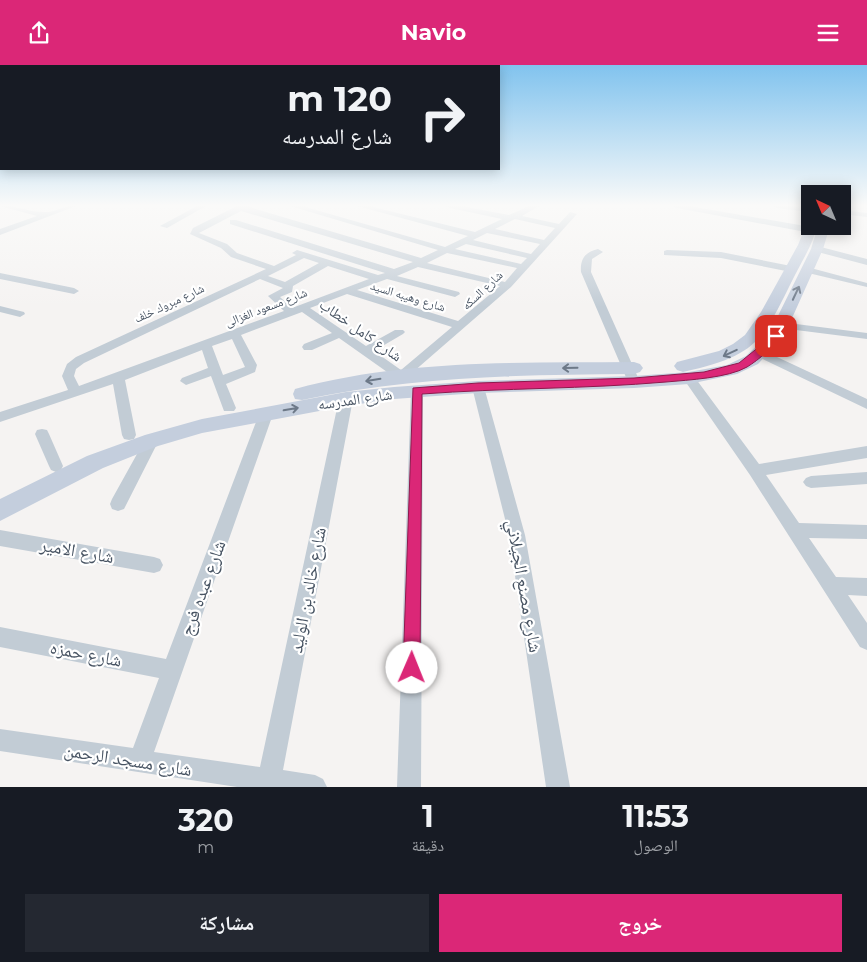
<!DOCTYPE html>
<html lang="ar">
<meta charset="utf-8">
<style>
body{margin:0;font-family:Montserrat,"Noto Naskh Arabic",sans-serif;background:#242831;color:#f1f3f6;direction:rtl;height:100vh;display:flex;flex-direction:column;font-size:19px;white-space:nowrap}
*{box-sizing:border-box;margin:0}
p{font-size:16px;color:#9ea1a6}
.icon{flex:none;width:28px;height:28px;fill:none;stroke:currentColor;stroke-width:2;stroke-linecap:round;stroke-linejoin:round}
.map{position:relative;height:722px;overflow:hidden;direction:ltr}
.side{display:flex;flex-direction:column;background:#171b24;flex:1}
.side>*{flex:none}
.top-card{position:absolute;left:0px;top:0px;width:500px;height:105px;box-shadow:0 2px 12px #0003;direction:rtl;background:#171b24;color:#f1f3f6;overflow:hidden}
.needle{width:32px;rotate:316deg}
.controls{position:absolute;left:801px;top:120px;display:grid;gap:10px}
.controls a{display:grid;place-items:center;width:50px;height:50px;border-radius:0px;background:#171b24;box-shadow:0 2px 12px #0003;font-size:25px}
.pin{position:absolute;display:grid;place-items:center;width:42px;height:42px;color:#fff;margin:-21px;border-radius:10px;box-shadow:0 2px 8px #0006}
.me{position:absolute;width:55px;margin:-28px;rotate:1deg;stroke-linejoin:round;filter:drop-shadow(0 0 4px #0008)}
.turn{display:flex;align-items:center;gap:18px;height:105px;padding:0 25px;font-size:22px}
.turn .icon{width:65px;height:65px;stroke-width:2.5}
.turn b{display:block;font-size:35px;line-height:42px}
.eta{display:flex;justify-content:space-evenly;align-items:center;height:85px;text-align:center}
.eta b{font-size:30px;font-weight:700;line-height:35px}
.button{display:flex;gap:10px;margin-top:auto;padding:10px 25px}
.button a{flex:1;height:58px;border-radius:0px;background:#db2777;color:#fff;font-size:20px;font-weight:700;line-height:58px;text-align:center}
.button a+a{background:#242831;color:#f1f3f6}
header{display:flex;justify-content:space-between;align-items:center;height:65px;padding:0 25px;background:#db2777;color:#fff;font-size:22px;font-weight:700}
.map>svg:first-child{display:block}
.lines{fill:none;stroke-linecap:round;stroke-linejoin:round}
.street{fill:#c2ccd5;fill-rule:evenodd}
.secondary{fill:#c4cedd;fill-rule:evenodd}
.oneway{stroke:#6d7988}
.route{fill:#db2777;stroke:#8e194d}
.labels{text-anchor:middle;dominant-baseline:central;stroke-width:4.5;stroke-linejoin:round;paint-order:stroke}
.far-street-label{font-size:12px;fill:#485463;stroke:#fff}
.street-label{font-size:15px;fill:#485463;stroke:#fff}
.near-street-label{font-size:18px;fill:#485463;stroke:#fff}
</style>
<header><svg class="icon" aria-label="menu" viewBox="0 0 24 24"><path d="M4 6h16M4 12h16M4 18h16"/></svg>Navio<svg class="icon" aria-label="share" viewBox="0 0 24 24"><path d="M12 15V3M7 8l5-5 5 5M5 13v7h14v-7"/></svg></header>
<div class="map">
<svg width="867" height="722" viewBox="0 0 867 722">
<rect width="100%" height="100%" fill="#f5f3f2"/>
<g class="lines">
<path class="street" d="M 0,141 C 16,140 29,147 44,147 C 54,148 64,140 76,141 L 0,170 L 0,164 L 37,151 Z
M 197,141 L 206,141 L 167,163 L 160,161 Z
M 237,141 L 246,141 L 421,193 L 438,185 L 290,141 L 302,141 L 445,182 L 468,171 L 357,141 L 369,141 L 475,167 L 502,154 L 450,143 L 446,141 L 461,141 L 509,150 L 529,141 L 539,141 L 522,151 L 559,159 L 570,147 L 577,149 L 511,222 L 405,314 L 397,314 L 339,273 L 312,285 L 304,285 L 302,282 L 304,279 L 332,268 L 302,247 L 241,270 L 257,300 L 255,307 L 226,319 L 236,343 L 234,346 L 224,346 L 211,311 L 186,320 L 180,316 L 182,313 L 208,303 L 202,285 L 125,315 L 136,370 L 134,374 L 129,375 L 124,374 L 122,370 L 113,319 L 0,357 L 0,347 L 68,325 L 62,311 L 67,299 L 76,292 L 266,204 L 231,192 L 221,183 L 190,169 L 193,163 ZM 241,146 L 413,197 L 394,204 L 236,155 L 230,155 L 230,159 L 385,208 L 378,210 L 297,185 L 292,188 L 296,190 L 274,201 L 237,188 L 227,179 L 199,168 ZM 515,154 L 555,163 L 544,175 L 495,164 ZM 487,168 L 540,179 L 531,189 L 473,175 ZM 466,179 L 527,193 L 521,199 L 455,184 ZM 447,188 L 517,203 L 505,217 L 427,198 ZM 304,193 L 319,198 L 285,217 L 268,211 ZM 328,201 L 369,214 L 292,243 L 280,232 L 292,227 L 293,221 ZM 418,202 L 500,221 L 458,256 L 357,225 L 387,214 L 455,232 L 460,229 L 459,227 L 397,211 ZM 260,214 L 283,223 L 268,231 L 284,246 L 79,321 L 74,311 L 76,304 L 84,298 ZM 347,229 L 452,262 L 401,305 L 374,286 L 403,269 L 405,267 L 403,265 L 395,265 L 366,281 L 310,243 ZM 232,274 L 245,302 L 223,310 L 212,281 Z
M 673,141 L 689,141 L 811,162 L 815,165 L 811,168 L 677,143 Z
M 773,141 L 790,141 L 807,144 L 810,144 L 810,147 L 777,143 Z
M 842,145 L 867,148 L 867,152 L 842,149 Z
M 817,181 L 867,194 L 867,200 L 814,186 L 814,182 Z
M 598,184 L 603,187 L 592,194 L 591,207 L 640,317 L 638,320 L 634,321 L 628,317 L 581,207 C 580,194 585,187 598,184 Z
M 667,185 L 721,187 L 791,201 L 796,204 L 791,207 L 721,193 L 664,190 L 664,186 Z
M 807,202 L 867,218 L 867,222 L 804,207 L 802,205 Z
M 0,208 L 74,223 L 79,226 L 74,229 L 0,214 Z
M 0,241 L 24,247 L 25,249 L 20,252 L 0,247 Z
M 766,251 L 796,259 L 867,268 L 867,274 L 796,265 L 762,256 L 761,254 L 762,252 Z
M 760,284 L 867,334 L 867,344 L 756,291 L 754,288 L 756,285 Z
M 689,309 L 693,310 L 759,399 L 867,381 L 867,393 L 766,410 L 799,458 L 867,460 L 867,474 L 809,473 L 836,512 L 867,513 L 867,531 L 848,530 L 867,558 L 867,585 L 860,582 L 750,410 L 685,316 L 683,313 L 685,310 Z
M 478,318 L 484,322 L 525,470 L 570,722 L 546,722 L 509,470 L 472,322 Z
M 417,322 L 423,326 L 421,722 L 397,722 L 411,326 Z
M 346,329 L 351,331 L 353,334 L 283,705 L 315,710 L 323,714 L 327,722 L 237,722 L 0,686 L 0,664 L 133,683 L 159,613 L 0,582 L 0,562 L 166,594 L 259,349 L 261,346 L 271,346 L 273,349 L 154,687 L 260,702 L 339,334 L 341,331 Z
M 42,364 L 47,365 L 49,369 L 63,401 L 61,405 L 56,407 L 51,405 L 49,401 L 35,369 L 37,365 Z
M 152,370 L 157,371 L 159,375 L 124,444 L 118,446 L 112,444 L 110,439 L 112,434 L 147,371 Z
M 867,407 L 867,419 L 811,423 L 806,421 L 803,417 L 806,413 L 811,411 Z
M 0,465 L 154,492 L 160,494 L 163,500 L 160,506 L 154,508 L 0,481 Z"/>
<path class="secondary" d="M 798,141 L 808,141 L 810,156 L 806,154 Z
M 807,158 L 810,158 L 810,161 L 817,161 C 813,179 803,194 795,210 C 762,276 759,290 683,307 L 677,305 L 674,301 L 677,297 L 719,286 L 733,279 L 745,270 L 761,247 L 798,180 Z
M 818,161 L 830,161 L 823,184 L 784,271 L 758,299 L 737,309 L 689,319 L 634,323 L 478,328 L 394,334 L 346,341 L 202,368 L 158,381 L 103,403 L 0,456 L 0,434 L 87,391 L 145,370 L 202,354 L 346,327 L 394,322 L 478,316 L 634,311 L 689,307 L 727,300 L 746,291 L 769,269 L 811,184 Z
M 634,297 L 640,299 L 643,303 L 640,307 L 634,309 C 519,310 416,311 302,335 L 295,334 L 293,329 L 295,324 C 404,294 522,298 634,297 Z"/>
</g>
<defs><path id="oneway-shaft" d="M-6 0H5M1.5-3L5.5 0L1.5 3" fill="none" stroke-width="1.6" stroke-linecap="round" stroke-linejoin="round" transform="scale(1.25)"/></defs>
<g class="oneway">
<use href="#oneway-shaft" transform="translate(796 228) rotate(-65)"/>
<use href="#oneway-shaft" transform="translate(730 288) rotate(155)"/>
<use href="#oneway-shaft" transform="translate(570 303) rotate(179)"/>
<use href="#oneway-shaft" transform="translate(373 315) rotate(171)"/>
<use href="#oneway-shaft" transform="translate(291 344) rotate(-10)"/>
</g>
<linearGradient id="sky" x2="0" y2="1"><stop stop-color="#81c3ee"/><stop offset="0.58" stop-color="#fafaf9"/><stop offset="1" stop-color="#fafaf9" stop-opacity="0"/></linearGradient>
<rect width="867" height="242" fill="url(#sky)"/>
<path class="route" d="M 776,268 L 781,271 C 772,283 760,294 747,302 C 728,313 688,315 666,317 C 585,324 503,323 422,329 L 420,603 L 417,609 L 412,611 L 406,609 L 403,603 L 413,323 L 478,318 L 634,313 L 704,307 L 739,298 Z"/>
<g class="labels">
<g class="far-street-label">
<text transform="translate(482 225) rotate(-43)">شارع السكه</text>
<text transform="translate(408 231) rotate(17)">شارع وهيبه السيد</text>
<text transform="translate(169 238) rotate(-25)">شارع مبروك خلف</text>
<text transform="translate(266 242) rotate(-21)">شارع مسعود الغزالى</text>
</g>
<g class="street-label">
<text transform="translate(361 265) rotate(35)">شارع كامل خطاب</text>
<text transform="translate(355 334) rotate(-8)">شارع المدرسه</text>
</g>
<g class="near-street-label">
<text transform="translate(77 486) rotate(10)">شارع الامير</text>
<text transform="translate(524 521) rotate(80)">شارع مصنع الجيلاني</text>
<text transform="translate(203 523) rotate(-70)">شارع عبده فرج</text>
<text transform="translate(308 525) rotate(-79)">شارع خالد بن الوليد</text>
<text transform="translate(86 589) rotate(11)">شارع حمزه</text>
<text transform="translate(128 695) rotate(9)">شارع مسجد الرحمن</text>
</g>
</g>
</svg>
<div class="controls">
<a><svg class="needle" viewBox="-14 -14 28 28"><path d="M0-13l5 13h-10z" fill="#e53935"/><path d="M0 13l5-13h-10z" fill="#9ea1a6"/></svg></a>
</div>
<div class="pin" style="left:776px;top:271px;background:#d93025"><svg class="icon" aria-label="arrive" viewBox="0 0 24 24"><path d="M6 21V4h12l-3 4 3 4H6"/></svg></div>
<svg class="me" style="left:412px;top:603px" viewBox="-20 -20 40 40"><circle r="19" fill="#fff"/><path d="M0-13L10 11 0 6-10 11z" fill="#db2777"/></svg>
<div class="top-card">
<div class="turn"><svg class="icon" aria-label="right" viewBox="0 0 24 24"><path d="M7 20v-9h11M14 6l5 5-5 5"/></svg><div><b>120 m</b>شارع المدرسه</div></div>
</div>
</div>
<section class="side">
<div class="eta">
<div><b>11:53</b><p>الوصول</p></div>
<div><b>1</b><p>دقيقة</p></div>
<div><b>320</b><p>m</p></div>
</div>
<div class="button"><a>خروج</a><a>مشاركة</a></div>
</section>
